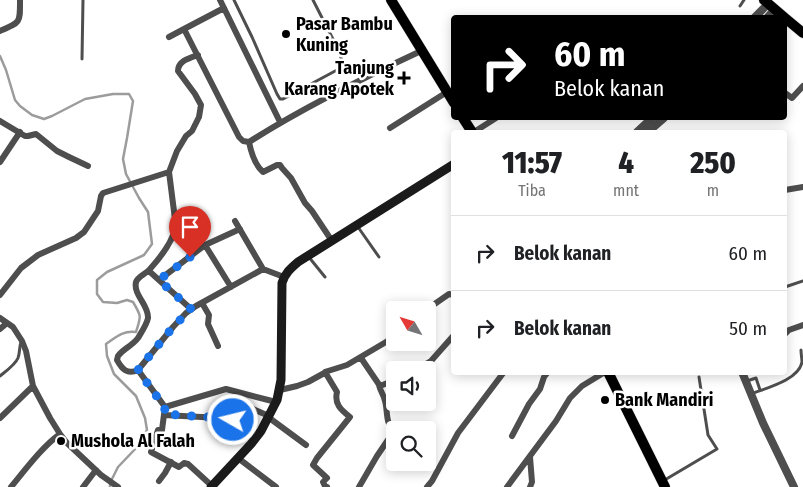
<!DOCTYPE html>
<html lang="id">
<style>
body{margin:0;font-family:"Fira Sans Condensed",sans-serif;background:#f2f2f2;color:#202124;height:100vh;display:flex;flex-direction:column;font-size:19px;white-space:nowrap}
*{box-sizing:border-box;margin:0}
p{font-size:16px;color:#757577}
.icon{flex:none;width:28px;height:28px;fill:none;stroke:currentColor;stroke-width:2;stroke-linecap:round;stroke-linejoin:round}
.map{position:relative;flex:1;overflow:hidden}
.drawer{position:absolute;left:451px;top:130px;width:336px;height:245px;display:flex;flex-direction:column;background:#fff;border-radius:5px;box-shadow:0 2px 12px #0003}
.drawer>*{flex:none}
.guide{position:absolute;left:451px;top:15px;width:336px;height:105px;border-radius:5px;box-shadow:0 2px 12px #0003;background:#000;color:#fff;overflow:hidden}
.needle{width:32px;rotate:309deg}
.buttons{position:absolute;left:386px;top:301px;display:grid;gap:10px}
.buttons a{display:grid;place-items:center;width:50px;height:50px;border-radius:5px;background:#fff;box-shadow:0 2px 12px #0003;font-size:25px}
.pin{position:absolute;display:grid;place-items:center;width:42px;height:42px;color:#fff;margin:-51px -21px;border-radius:50% 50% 50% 0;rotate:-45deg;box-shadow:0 0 5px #0007}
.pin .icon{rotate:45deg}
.me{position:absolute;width:55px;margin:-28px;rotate:278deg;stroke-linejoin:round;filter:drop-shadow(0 0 4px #0008)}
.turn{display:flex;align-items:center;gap:18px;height:105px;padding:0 20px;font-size:22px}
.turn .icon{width:65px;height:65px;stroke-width:2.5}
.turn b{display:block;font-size:35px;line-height:42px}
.eta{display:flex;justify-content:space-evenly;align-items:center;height:85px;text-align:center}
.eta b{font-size:30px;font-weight:800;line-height:35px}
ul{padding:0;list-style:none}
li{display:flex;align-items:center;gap:15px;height:75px;padding:0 20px;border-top:1px solid #e0e0e0}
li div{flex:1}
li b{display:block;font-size:19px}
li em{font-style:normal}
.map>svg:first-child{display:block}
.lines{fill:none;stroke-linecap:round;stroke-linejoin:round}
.stream{stroke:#9c9c9c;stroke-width:2.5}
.primary-casing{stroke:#dbdbdb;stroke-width:11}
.trunk-casing{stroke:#dbdbdb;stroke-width:11}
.service{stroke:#4e4e4e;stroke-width:3}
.minor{stroke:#4e4e4e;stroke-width:6}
.tertiary{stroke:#4e4e4e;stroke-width:8}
.secondary{stroke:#1b1b1b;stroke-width:9}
.primary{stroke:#000;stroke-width:10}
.trunk{stroke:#000;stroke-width:10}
.route{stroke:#1a73e8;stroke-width:9;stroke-dasharray:0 16.2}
.poi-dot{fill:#000;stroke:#fff;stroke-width:2}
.labels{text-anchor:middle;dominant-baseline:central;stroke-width:5;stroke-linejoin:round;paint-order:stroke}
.poi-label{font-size:18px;font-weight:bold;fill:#000;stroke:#fff;text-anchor:start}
</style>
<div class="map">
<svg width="803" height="487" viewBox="0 0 803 487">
<rect width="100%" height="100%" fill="#fff"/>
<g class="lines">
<path class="stream" d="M 0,56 L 6,70 L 15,100 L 20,106 L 32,115 L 44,119 L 52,116 L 85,99 L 113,94 L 129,94 L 133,101 L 127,138 L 123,159 L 126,174 L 139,198 L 148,212 L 152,244 L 144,255 L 107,272 L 97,280 L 97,294 L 103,302 L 117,303 L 127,300 L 133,302 C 142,317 141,316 136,332 C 124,330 116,337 106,344 L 107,356 L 114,374 L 136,396 L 145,418 L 147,430 L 138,446 L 118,467 L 110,483 L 110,487"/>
<defs>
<path id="primary" d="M 764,0 L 785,18
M 785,18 L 803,33"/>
<path id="trunk" d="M 391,0 L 454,103
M 463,118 L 472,132
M 608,372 L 665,487"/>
</defs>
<use href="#primary" class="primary-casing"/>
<use href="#trunk" class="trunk-casing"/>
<path class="service" d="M 234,0 L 252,37 L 277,94 L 280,99 L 283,99 L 337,70 L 342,61 L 339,51 L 313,0
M 740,6 L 744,0
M 82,59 L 83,0
M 358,227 L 379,257
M 308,256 L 325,277
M 785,287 L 803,281
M 0,376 C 6,371 15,365 18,358 C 20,353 19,348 21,342
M 747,381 L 756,378 L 760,390
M 751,394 C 766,388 799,380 802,362 C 802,359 801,354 801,350
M 663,481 L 717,449 L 708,435 L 699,377"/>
<path class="minor" d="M 220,0 L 280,122
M 224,8 L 184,29 L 239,137 L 243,141 L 249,142 C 304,107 363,78 421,51
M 0,31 C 21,22 20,23 20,0
M 169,37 L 184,29
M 198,55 C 189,58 178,61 178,71 L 195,94 L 201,105 L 199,117 L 192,131 L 186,136 L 177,151 L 169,172 L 176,227 C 172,242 160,258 150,269 C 146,274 138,276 136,282 C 133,295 149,305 148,318 C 147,324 141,333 138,338 C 132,346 123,349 118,356 L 117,360 C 122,369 127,375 138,370 L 173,327 L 186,313 L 196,306 L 263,269
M 785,93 L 792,98 L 803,86
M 0,121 L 25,136 L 28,136 L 36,134 L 57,151 L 69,157 L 88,166
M 390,128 L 447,92
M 474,132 L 496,118
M 249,142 C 251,152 255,165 263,172 L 277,165 L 280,165 L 282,168 L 291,178 L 305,203 L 312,211 L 332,241
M 0,162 L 20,132
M 785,190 L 803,187
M 235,221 L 263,269 L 284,277
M 205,245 L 231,287
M 149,271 L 191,309
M 159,280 L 205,245 L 240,229
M 0,295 L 21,268 L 38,255 L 76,238 L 84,232 L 98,211 L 101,196 L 103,193 L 169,172
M 202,303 L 209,315 L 208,324 L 218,346
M 426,310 L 449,294 L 454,295
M 0,318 L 13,327 L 22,341 L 26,351 L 33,386 L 50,418 L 60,434 L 67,443 L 101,475 L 118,487
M 0,329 L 7,323
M 785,334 L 789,330 L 803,325
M 361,358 L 380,386 L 395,380
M 138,370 L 165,407 L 162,430 L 158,430 L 151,452 L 179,467 L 184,463 L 188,464 L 212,486
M 416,370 L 431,361 L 454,335
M 325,372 L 337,392 C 334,404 341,410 350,417 L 317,458 L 313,465 L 327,478 L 323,482 L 325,486 L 327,487
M 280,390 L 297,386 L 308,382 L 328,371 L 347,365 L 386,342 L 395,335
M 165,407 L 226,389 L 276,402
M 164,415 L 220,418 L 233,420 L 236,406 L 245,408 L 246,406 L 269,416
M 268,417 L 306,445
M 0,418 L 33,386
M 512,436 L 529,404 L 540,389 L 544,377 L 548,372
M 238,458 L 276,487
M 159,481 L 165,473 L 171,462
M 11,487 C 25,470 43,446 60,434
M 83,487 L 96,470
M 359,487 L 377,456 L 394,431 C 385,423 388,411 385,401 C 384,395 380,391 379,385
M 427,487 L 432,481 L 458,433 L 504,372
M 507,487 L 556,421 L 570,398 L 582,386 L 605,372
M 530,487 L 532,482 L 530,457"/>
<path class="tertiary" d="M 754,18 L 768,4
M 767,18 L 775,9
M 637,132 L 652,118
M 648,132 L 664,118
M 742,372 L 763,423 L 794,487"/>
<path class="secondary" d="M 211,487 L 251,444 L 261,431 L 277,400 L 281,380 L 282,283 C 285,273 291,268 298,262 L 454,164"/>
<use href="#primary" class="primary"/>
<use href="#trunk" class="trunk"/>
</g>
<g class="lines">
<path class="route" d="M 190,257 L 159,280 L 191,309 L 173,327 L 138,370 L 165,408 L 164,414 L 220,418 L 233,420"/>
</g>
<g class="poi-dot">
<circle cx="286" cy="34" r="5"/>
<path d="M401.5 70.5h5v5h5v5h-5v5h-5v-5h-5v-5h5z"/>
<circle cx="605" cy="400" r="5"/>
<circle cx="61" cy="441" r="5"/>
</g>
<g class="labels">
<g class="poi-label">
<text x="296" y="24">Pasar Bambu<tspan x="296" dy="21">Kuning</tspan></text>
<text x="394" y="68" text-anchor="end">Tanjung<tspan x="394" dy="21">Karang Apotek</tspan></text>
<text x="615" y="400">Bank Mandiri</text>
<text x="71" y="441">Mushola Al Falah</text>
</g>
</g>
</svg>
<div class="buttons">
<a><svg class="needle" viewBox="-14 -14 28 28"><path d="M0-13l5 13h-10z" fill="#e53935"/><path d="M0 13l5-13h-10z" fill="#757577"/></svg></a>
<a><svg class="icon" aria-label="sound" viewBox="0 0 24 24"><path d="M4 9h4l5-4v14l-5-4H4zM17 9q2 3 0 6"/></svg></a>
<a><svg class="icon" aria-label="search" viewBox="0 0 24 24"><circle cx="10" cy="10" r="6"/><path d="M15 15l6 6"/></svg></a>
</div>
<div class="pin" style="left:190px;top:257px;background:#d93025"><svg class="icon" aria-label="arrive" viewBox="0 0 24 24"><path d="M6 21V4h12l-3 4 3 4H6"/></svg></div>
<svg class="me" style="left:233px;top:420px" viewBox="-20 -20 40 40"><circle r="17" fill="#1a73e8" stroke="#fff" stroke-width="3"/><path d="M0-11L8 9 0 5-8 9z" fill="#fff"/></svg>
<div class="guide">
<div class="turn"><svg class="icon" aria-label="right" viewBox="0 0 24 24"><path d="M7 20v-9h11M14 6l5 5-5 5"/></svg><div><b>60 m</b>Belok kanan</div></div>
</div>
<section class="drawer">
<div class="eta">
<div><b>11:57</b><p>Tiba</p></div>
<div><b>4</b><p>mnt</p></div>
<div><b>250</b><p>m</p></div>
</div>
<ul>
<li><svg class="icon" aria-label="right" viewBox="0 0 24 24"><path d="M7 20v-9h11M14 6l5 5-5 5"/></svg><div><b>Belok kanan</b></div><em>60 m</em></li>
<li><svg class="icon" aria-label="right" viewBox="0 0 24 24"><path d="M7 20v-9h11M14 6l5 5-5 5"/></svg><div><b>Belok kanan</b></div><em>50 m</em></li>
</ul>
</section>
</div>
